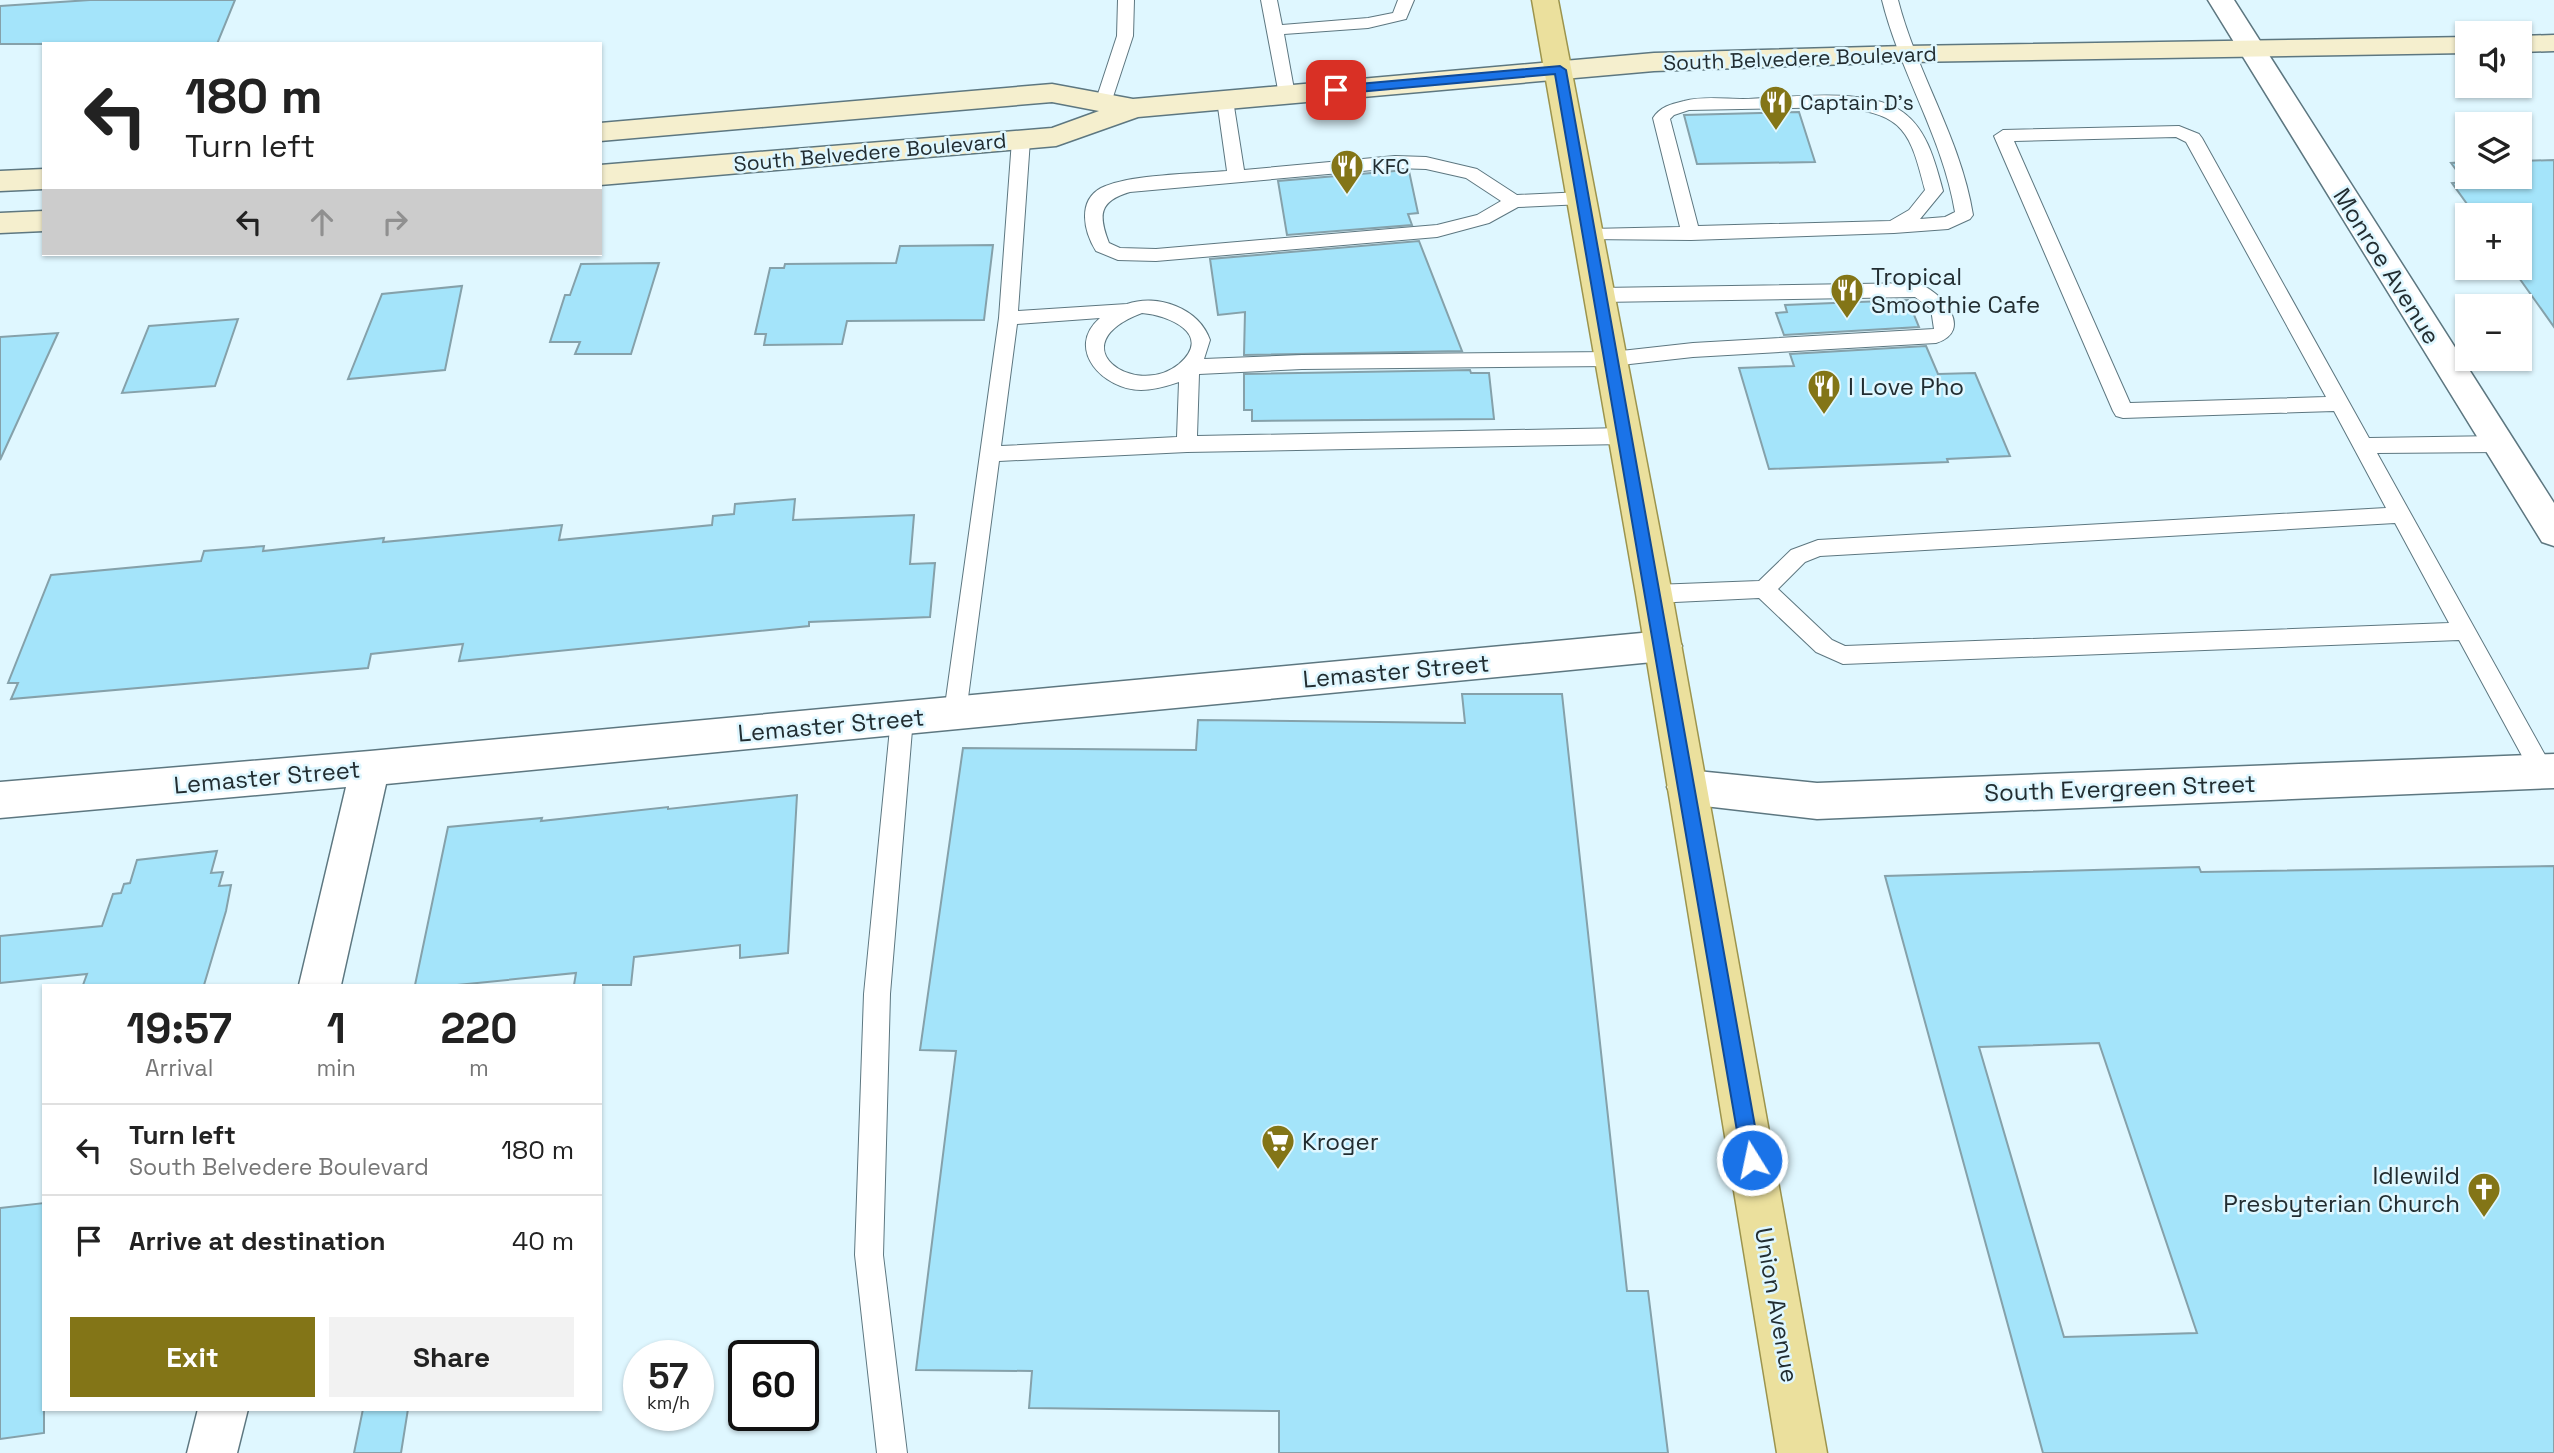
<!DOCTYPE html>
<meta charset="utf-8">
<style>
body{margin:0;font-family:"Space Grotesk",sans-serif;background:#f2f2f2;color:#222;height:100vh;display:flex;flex-direction:column;font-size:26px;white-space:nowrap}
*{box-sizing:border-box;margin:0}
p{font-size:23px;color:#767676}
.icon{flex:none;width:38px;height:38px;fill:none;stroke:currentColor;stroke-width:2;stroke-linecap:round;stroke-linejoin:round}
.map{position:relative;flex:1;overflow:hidden}
.side{position:absolute;left:42px;top:984px;width:560px;height:427px;display:flex;flex-direction:column;background:#fff;border-radius:0px;box-shadow:0 2px 5px #0004}
.side>*{flex:none}
.guide{position:absolute;left:42px;top:42px;width:560px;height:214px;border-radius:0px;box-shadow:0 2px 5px #0004;background:#fff;color:#222;overflow:hidden}
.fabs{position:absolute;left:2455px;top:21px;display:grid;gap:14px}
.fabs a{display:grid;place-items:center;width:77px;height:77px;border-radius:0px;background:#fff;box-shadow:0 2px 5px #0004;font-size:35px}
.speed{position:absolute;left:623px;top:1340px;display:flex;gap:14px;font-size:35px;font-weight:700;text-align:center}
.speed>*{display:grid;place-content:center;width:91px;height:91px;border-radius:50%;background:#fff;box-shadow:0 2px 5px #0004;line-height:1}
.speed small{font-size:18px;font-weight:400}
.speed .limit{border:4px solid #111;border-radius:10px;background:#fff;color:#111}
.pin{position:absolute;display:grid;place-items:center;width:60px;height:60px;color:#fff;margin:-30px;border-radius:14px;box-shadow:0 4px 10px #0006}
.me{position:absolute;width:77px;margin:-38px;rotate:350deg;stroke-linejoin:round;filter:drop-shadow(0 0 5px #0008)}
.turn{display:flex;align-items:center;gap:24px;height:147px;padding:0 28px;font-size:32px}
.turn .icon{width:91px;height:91px;stroke-width:2.5}
.turn b{display:block;font-size:49px;line-height:60px}
.lanes{display:flex;align-items:center;height:66px;padding:0 28px;background:#0003;justify-content:center;gap:35px;direction:ltr}
.lanes .off{opacity:.35}
.eta{display:flex;justify-content:space-evenly;align-items:center;height:119px;text-align:center}
.eta b{font-size:42px;font-weight:800;line-height:49px}
.cta{display:flex;gap:14px;margin-top:auto;padding:14px 28px}
.cta a{flex:1;height:80px;border-radius:0px;background:#837517;color:#fff;font-size:28px;font-weight:800;line-height:80px;text-align:center}
.cta a+a{background:#f2f2f2;color:#222}
ul{padding:0;list-style:none}
li{display:flex;align-items:center;gap:21px;height:91px;padding:0 28px;border-top:2px solid #e0e0e0}
li div{flex:1}
li b{display:block;font-size:26px}
li em{font-style:normal}
.map>svg:first-child{display:block}
.building{fill:#a4e4fa;stroke:#85a1aa;stroke-width:2;fill-rule:evenodd}
.lines{fill:none;stroke-linecap:round;stroke-linejoin:round}
.lane-casing{stroke:#5d7780;stroke-width:2}
.street-casing{stroke:#5d7780;stroke-width:3}
.secondary-casing{stroke:#5d7780;stroke-width:3}
.primary-casing{stroke:#9c944d;stroke-width:3}
.lane{fill:#fff;fill-rule:evenodd}
.street{fill:#fff;fill-rule:evenodd}
.secondary{fill:#f5efce;fill-rule:evenodd}
.primary{fill:#ebe09d;fill-rule:evenodd}
.route{fill:#1a73e8;stroke:#114b97;stroke-width:2}
.labels{text-anchor:middle;dominant-baseline:central;stroke-width:5;stroke-linejoin:round;paint-order:stroke}
.far-street-label{font-size:21px;fill:#222d31;stroke:#dff7ff}
.far-poi-label{font-size:21px;fill:#222d31;stroke:#dff7ff;text-anchor:start}
.street-label{font-size:24px;fill:#222d31;stroke:#dff7ff}
.poi-label{font-size:24px;fill:#222d31;stroke:#dff7ff;text-anchor:start}
</style>
<div class="map">
<svg width="2554" height="1453" viewBox="0 0 2554 1453">
<rect width="100%" height="100%" fill="#dff7ff"/>
<path class="building" d="M 90,0 L 235,0 L 217,44 L 0,44 L 0,6 Z
M 1799,112 L 1815,162 L 1697,164 L 1684,115 Z
M 2554,160 L 2554,327 L 2512,268 L 2520,268 L 2520,215 L 2475,215 L 2452,183 L 2465,182 L 2451,163 L 2468,162 L 2468,177 L 2520,177 L 2520,161 Z
M 1395,171 L 1409,171 L 1418,213 L 1408,214 L 1412,225 L 1287,235 L 1278,181 Z
M 1419,241 L 1462,351 L 1244,355 L 1245,312 L 1218,315 L 1210,259 Z
M 993,245 L 984,320 L 847,321 L 842,344 L 764,345 L 766,334 L 755,334 L 770,268 L 784,268 L 785,264 L 896,263 L 900,246 Z
M 659,263 L 631,354 L 575,354 L 580,342 L 550,342 L 565,295 L 570,295 L 581,264 Z
M 462,286 L 445,370 L 348,379 L 382,294 Z
M 1908,300 L 1919,327 L 1784,335 L 1776,313 L 1787,312 L 1785,305 Z
M 238,319 L 215,386 L 122,393 L 149,326 Z
M 58,333 L 0,460 L 0,337 Z
M 1926,346 L 1938,374 L 1975,373 L 2010,456 L 1947,459 L 1948,462 L 1769,469 L 1739,368 L 1794,366 L 1790,354 Z
M 1470,370 L 1471,373 L 1489,373 L 1494,419 L 1252,421 L 1252,410 L 1244,410 L 1244,374 Z
M 795,499 L 793,520 L 914,515 L 910,564 L 935,563 L 930,617 L 809,622 L 809,626 L 459,661 L 463,644 L 371,654 L 368,668 L 11,699 L 18,683 L 8,683 L 51,575 L 201,561 L 204,551 L 264,546 L 263,551 L 384,538 L 383,542 L 562,525 L 559,540 L 712,525 L 713,516 L 734,514 L 735,504 Z
M 1462,694 L 1562,694 L 1627,1291 L 1648,1291 L 1668,1453 L 1279,1453 L 1279,1411 L 1029,1408 L 1032,1371 L 916,1370 L 956,1051 L 920,1050 L 963,748 L 1196,750 L 1198,720 L 1465,723 Z
M 797,795 L 788,953 L 740,958 L 740,945 L 634,957 L 631,985 L 574,985 L 576,973 L 457,985 L 415,985 L 448,827 L 542,818 L 541,821 L 668,807 L 668,809 Z
M 217,851 L 211,873 L 223,872 L 219,886 L 231,885 L 226,911 L 204,985 L 83,985 L 87,974 L 0,983 L 0,936 L 102,926 L 113,894 L 121,893 L 124,884 L 130,883 L 137,860 Z
M 2554,866 L 2554,1453 L 2043,1453 L 1885,876 L 2199,867 L 2201,872 ZM 2099,1043 L 2197,1333 L 2064,1337 L 1979,1047 Z
M 44,1203 L 44,1433 L 0,1439 L 0,1208 Z
M 363,1409 L 408,1409 L 401,1453 L 354,1453 Z"/>
<g class="lines">
<defs>
<path id="lane" d="M 1118,0 L 1134,0 L 1133,36 L 1111,103 L 1103,108 L 1095,103 L 1117,36 Z
M 1261,0 L 1277,0 L 1282,25 L 1368,18 L 1393,13 L 1398,0 L 1414,0 L 1406,19 L 1368,28 L 1284,34 L 1295,95 L 1287,100 L 1279,95 Z
M 1882,0 L 1898,0 C 1917,74 1961,139 1973,215 L 1970,219 L 1948,229 L 1894,233 L 1691,240 L 1584,239 L 1581,235 L 1584,231 L 1590,229 L 1680,227 L 1653,118 C 1660,107 1671,104 1684,101 C 1703,96 1725,99 1743,99 C 1787,98 1859,87 1898,109 C 1926,125 1935,161 1943,191 L 1920,219 L 1945,217 L 1955,212 C 1943,138 1900,73 1882,0 ZM 1842,107 C 1905,115 1910,132 1925,190 L 1909,210 L 1890,221 L 1698,226 L 1670,119 L 1674,115 L 1689,110 Z
M 1225,95 L 1233,100 L 1244,170 L 1395,156 L 1426,157 L 1477,169 L 1517,195 L 1583,192 L 1592,198 L 1583,204 L 1518,207 L 1489,223 L 1437,237 L 1156,261 L 1118,260 L 1096,251 C 1084,232 1077,201 1101,188 C 1130,174 1193,174 1227,171 L 1217,100 ZM 1395,168 L 1426,169 L 1466,178 L 1501,201 L 1477,215 L 1437,225 L 1156,249 L 1120,248 L 1109,243 C 1098,215 1099,201 1130,192 Z
M 2179,126 L 2199,134 L 2202,138 L 2369,438 L 2499,436 L 2506,439 L 2509,444 L 2506,449 L 2499,452 L 2377,453 L 2550,764 L 2554,771 L 2550,778 L 2542,781 L 2534,778 L 2459,640 L 1843,664 L 1816,652 L 1759,598 L 1654,603 L 1646,600 L 1643,594 L 1646,588 L 1654,585 L 1759,581 L 1791,550 L 1818,540 L 2386,508 L 2334,411 L 2123,418 L 2116,416 L 2113,411 L 1994,136 L 2003,130 ZM 2176,137 L 2186,142 L 2326,397 L 2130,403 L 2014,141 ZM 2395,523 L 2449,623 L 1845,646 L 1832,640 L 1778,589 L 1805,562 L 1820,556 Z
M 1021,134 L 1030,140 L 1018,311 L 1127,304 C 1157,293 1199,308 1210,340 L 1204,359 L 1302,355 L 1612,352 L 1693,343 L 1934,329 L 1931,309 L 1915,297 L 1600,302 L 1593,300 L 1591,295 L 1593,290 L 1600,288 L 1917,283 C 1942,291 1975,331 1936,343 L 1693,357 L 1612,366 L 1302,369 L 1199,374 L 1197,436 L 1625,428 L 1632,431 L 1635,436 L 1632,441 L 1625,444 L 1187,452 L 999,461 L 966,713 L 963,720 L 955,723 L 947,720 L 944,713 L 999,318 L 1012,140 ZM 1142,313 C 1168,315 1214,334 1179,364 C 1135,400 1057,345 1142,313 ZM 1100,318 C 1064,349 1104,390 1141,390 C 1154,390 1167,386 1179,382 L 1177,437 L 1001,446 L 1017,324 Z
M 902,708 L 910,711 L 913,718 L 890,994 L 883,1255 L 907,1453 L 877,1453 L 855,1255 L 864,994 L 891,718 L 894,711 Z"/>
<path id="street" d="M 2208,0 L 2234,0 L 2554,503 L 2554,546 L 2542,542 Z
M 1663,631 L 1676,635 L 1682,646 L 1676,657 L 1663,661 L 386,784 L 341,985 L 299,985 L 346,787 L 0,818 L 0,782 L 370,751 Z
M 2554,754 L 2554,788 L 1817,819 L 1687,804 L 1673,799 L 1667,787 L 1673,775 L 1687,770 L 1817,783 Z
M 198,1409 L 248,1409 L 237,1453 L 187,1453 Z"/>
<path id="secondary" d="M 2554,35 L 2554,51 L 2520,52 L 2520,36 Z
M 2468,37 L 2468,53 L 1906,62 L 1654,71 L 1138,117 L 1056,146 L 600,185 L 600,165 L 1052,128 L 1099,111 L 1052,102 L 600,141 L 600,123 L 1052,84 L 1133,99 L 1654,53 L 1906,46 Z
M 44,169 L 44,189 L 0,191 L 0,171 Z
M 44,211 L 44,231 L 0,233 L 0,213 Z"/>
<path id="primary" d="M 1532,0 L 1558,0 L 1672,594 L 1827,1453 L 1777,1453 L 1636,594 Z"/>
</defs>
<use href="#lane" class="lane-casing"/>
<use href="#street" class="street-casing"/>
<use href="#secondary" class="secondary-casing"/>
<use href="#primary" class="primary-casing"/>
<use href="#lane" class="lane"/>
<use href="#street" class="street"/>
<use href="#secondary" class="secondary"/>
<use href="#primary" class="primary"/>
</g>
<path class="route" d="M 1560,66 L 1566,70 L 1761,1160 L 1758,1167 L 1752,1169 L 1745,1167 L 1742,1160 L 1555,74 L 1336,94 L 1331,90 L 1336,86 Z"/>
<defs>
<symbol id="restaurant-pin" viewBox="-11 -11 22 30"><path d="M0 17L-7.5 6A9.5 9.5 0 1 1 7.5 6Z" fill="#837517" stroke="#dff7ff"/><path d="M-5-6h1v4h1v-4h1v4h1v-4h1v5L-1.5 .5V6h-2V.5L-5-1ZM5-6V6H3V1.5H1.5Q1.5-4 5-6Z" fill="#fff"/></symbol>
<symbol id="supermarket-pin" viewBox="-11 -11 22 30"><path d="M0 17L-7.5 6A9.5 9.5 0 1 1 7.5 6Z" fill="#837517" stroke="#dff7ff"/><path d="M-6-5.5h2.5l.6 2H6L4.5 2H-2.5L-4.4-4H-6ZM-1.5 3.2a1.3 1.3 0 1 0 .1 0ZM3 3.2a1.3 1.3 0 1 0 .1 0Z" fill="#fff"/></symbol>
<symbol id="church-pin" viewBox="-11 -11 22 30"><path d="M0 17L-7.5 6A9.5 9.5 0 1 1 7.5 6Z" fill="#837517" stroke="#dff7ff"/><path d="M-1.2-6h2.4v3.5h3.3v2.4h-3.3V6h-2.4V-.1h-3.3v-2.4h3.3Z" fill="#fff"/></symbol>
</defs>
<g fill-rule="evenodd">
<use href="#restaurant-pin" x="1757" y="83" width="38" height="52"/>
<use href="#restaurant-pin" x="1328" y="147" width="38" height="52"/>
<use href="#restaurant-pin" x="1828" y="271" width="38" height="52"/>
<use href="#restaurant-pin" x="1805" y="367" width="38" height="52"/>
<use href="#supermarket-pin" x="1259" y="1122" width="38" height="52"/>
<use href="#church-pin" x="2465" y="1170" width="38" height="52"/>
</g>
<g class="labels">
<g class="far-street-label">
<text transform="translate(1800 58) rotate(-2)">South Belvedere Boulevard</text>
<text transform="translate(870 152) rotate(-5)">South Belvedere Boulevard</text>
</g>
<g class="far-poi-label">
<text x="1800" y="102">Captain D's</text>
<text x="1372" y="166">KFC</text>
</g>
<g class="street-label">
<text transform="translate(2387 266) rotate(58)">Monroe Avenue</text>
<text transform="translate(1396 671) rotate(-5)">Lemaster Street</text>
<text transform="translate(831 725) rotate(-5)">Lemaster Street</text>
<text transform="translate(267 777) rotate(-5)">Lemaster Street</text>
<text transform="translate(2120 788) rotate(-2)">South Evergreen Street</text>
<text transform="translate(1777 1305) rotate(80)">Union Avenue</text>
</g>
<g class="poi-label">
<text x="1871" y="276">Tropical<tspan x="1871" dy="28">Smoothie Cafe</tspan></text>
<text x="1848" y="386">I Love Pho</text>
<text x="1302" y="1141">Kroger</text>
<text x="2460" y="1175" text-anchor="end">Idlewild<tspan x="2460" dy="28">Presbyterian Church</tspan></text>
</g>
</g>
</svg>
<div class="fabs">
<a><svg class="icon" aria-label="sound" viewBox="0 0 24 24"><path d="M4 9h4l5-4v14l-5-4H4zM17 9q2 3 0 6"/></svg></a>
<a><svg class="icon" aria-label="layers" viewBox="0 0 24 24"><path d="M12 4l9 5-9 5-9-5zM3 14l9 5 9-5"/></svg></a>
<a>+</a>
<a>−</a>
</div>
<div class="speed"><div>57<small>km/h</small></div><div class="limit">60</div></div>
<div class="pin" style="left:1336px;top:90px;background:#d93025"><svg class="icon" aria-label="arrive" viewBox="0 0 24 24"><path d="M6 21V4h12l-3 4 3 4H6"/></svg></div>
<svg class="me" style="left:1752px;top:1160px" viewBox="-20 -20 40 40"><circle r="17" fill="#1a73e8" stroke="#fff" stroke-width="3"/><path d="M0-11L8 9 0 5-8 9z" fill="#fff"/></svg>
<div class="guide">
<div class="turn"><svg class="icon" aria-label="left" viewBox="0 0 24 24"><path d="M17 20v-9H6M10 6l-5 5 5 5"/></svg><div><b>180 m</b>Turn left</div></div>
<div class="lanes"><svg class="icon" aria-label="left" viewBox="0 0 24 24"><path d="M17 20v-9H6M10 6l-5 5 5 5"/></svg><svg class="icon off" aria-label="ahead" viewBox="0 0 24 24"><path d="M12 20V5M6 11l6-6 6 6"/></svg><svg class="icon off" aria-label="right" viewBox="0 0 24 24"><path d="M7 20v-9h11M14 6l5 5-5 5"/></svg></div>
</div>
<section class="side">
<div class="eta">
<div><b>19:57</b><p>Arrival</p></div>
<div><b>1</b><p>min</p></div>
<div><b>220</b><p>m</p></div>
</div>
<ul>
<li><svg class="icon" aria-label="left" viewBox="0 0 24 24"><path d="M17 20v-9H6M10 6l-5 5 5 5"/></svg><div><b>Turn left</b><p>South Belvedere Boulevard</p></div><em>180 m</em></li>
<li><svg class="icon" aria-label="arrive" viewBox="0 0 24 24"><path d="M6 21V4h12l-3 4 3 4H6"/></svg><div><b>Arrive at destination</b></div><em>40 m</em></li>
</ul>
<div class="cta"><a>Exit</a><a>Share</a></div>
</section>
</div>
